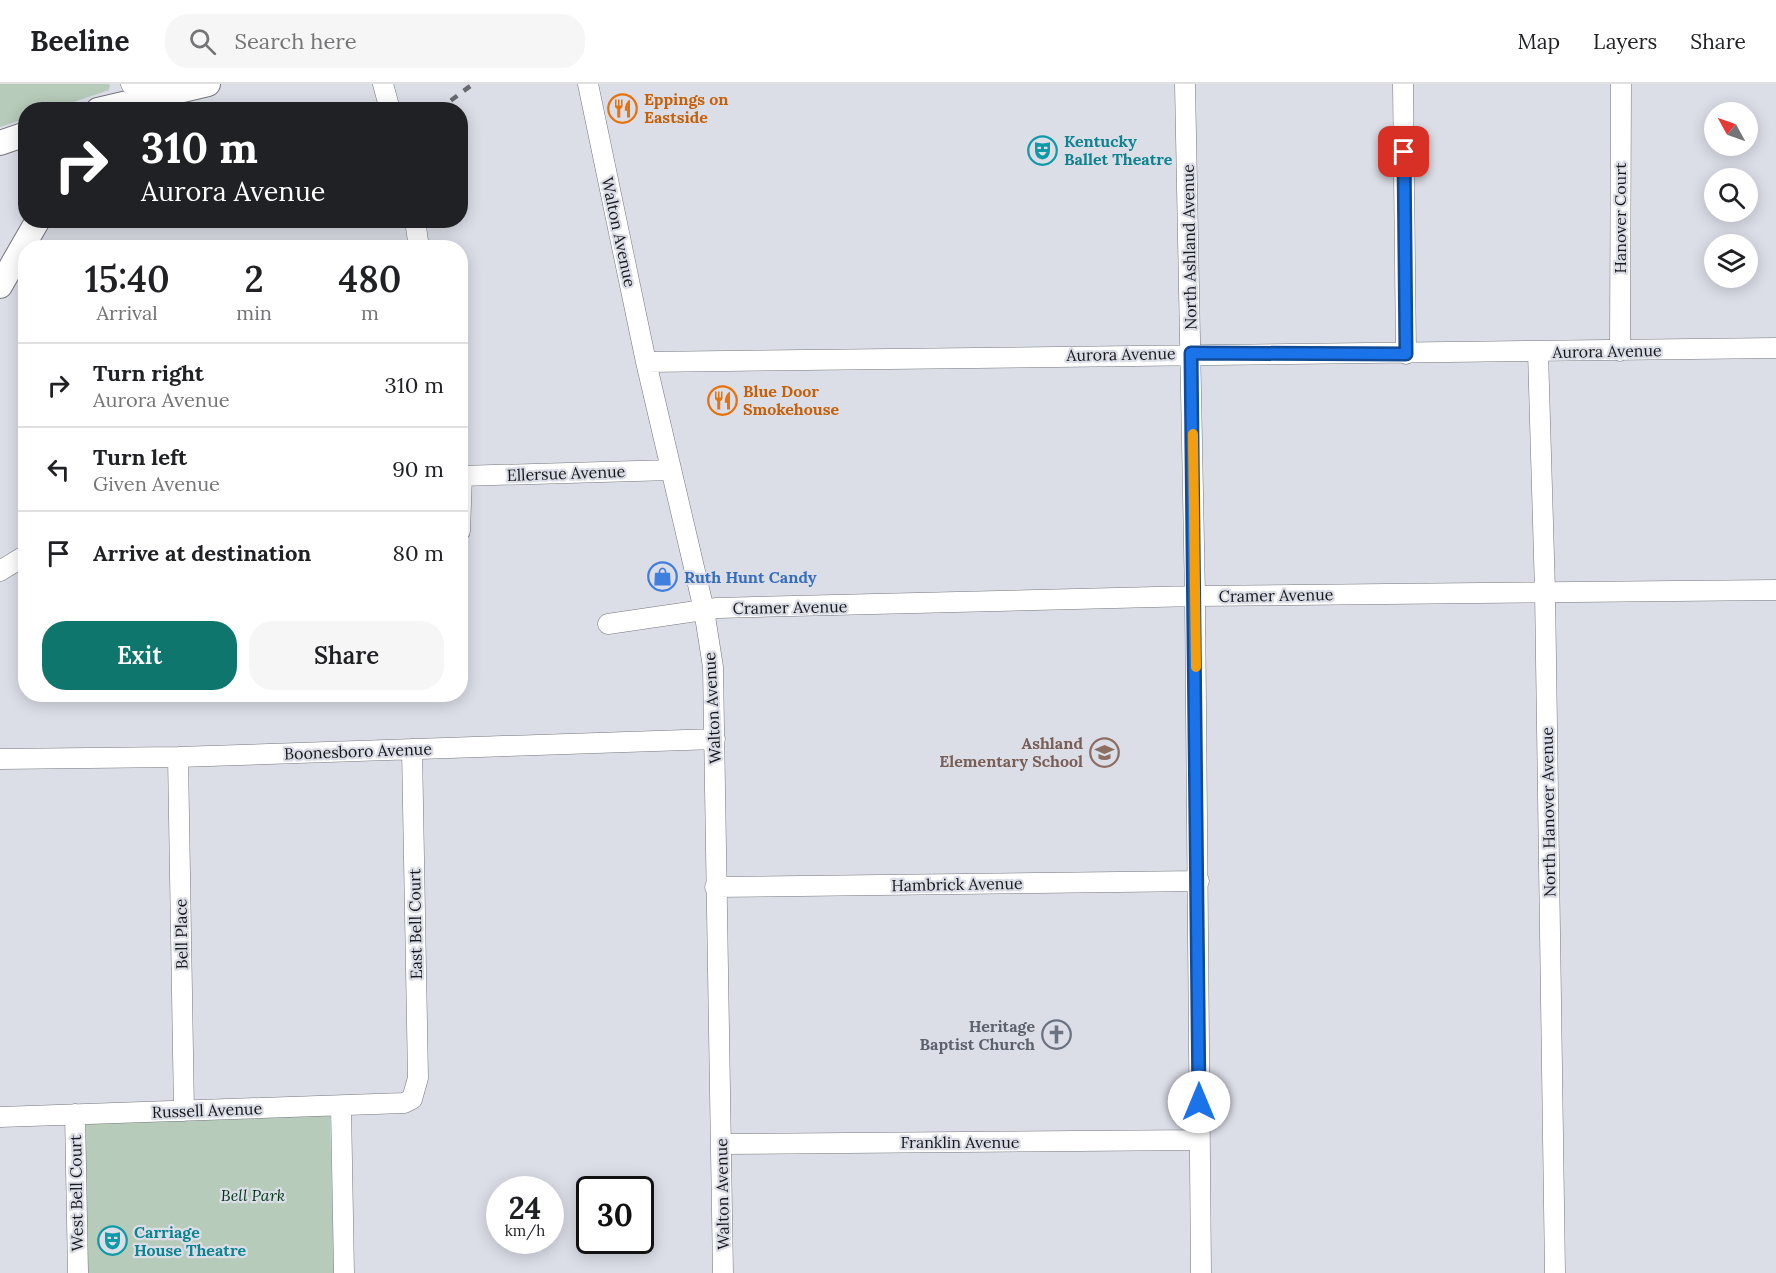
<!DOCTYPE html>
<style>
body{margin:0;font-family:Lora,serif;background:#f6f6f6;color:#202124;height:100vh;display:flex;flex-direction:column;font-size:22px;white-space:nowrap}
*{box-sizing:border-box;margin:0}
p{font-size:20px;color:#757577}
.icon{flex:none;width:33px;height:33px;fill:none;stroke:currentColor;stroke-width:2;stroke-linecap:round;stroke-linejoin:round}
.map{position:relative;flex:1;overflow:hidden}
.details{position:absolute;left:18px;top:156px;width:450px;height:462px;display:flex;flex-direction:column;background:#fff;border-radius:24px;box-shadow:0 3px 15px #0003}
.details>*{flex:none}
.banner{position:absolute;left:18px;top:18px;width:450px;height:126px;border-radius:24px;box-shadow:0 3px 15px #0003;background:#202124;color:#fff;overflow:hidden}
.needle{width:39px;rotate:310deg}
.tools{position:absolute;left:1704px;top:18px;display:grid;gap:12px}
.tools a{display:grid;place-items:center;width:54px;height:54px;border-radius:50%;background:#fff;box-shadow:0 3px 15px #0003;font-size:30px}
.speed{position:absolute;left:486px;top:1092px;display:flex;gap:12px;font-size:30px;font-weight:700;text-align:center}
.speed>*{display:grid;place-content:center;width:78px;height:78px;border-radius:50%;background:#fff;box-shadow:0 3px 15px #0003;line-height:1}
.speed small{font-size:15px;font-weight:400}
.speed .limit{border:3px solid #111;border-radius:9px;background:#fff;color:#111}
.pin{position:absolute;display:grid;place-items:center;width:51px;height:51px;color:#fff;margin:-26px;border-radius:12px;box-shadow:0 3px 9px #0006}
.me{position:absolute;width:66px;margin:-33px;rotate:0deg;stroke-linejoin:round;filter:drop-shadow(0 0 4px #0008)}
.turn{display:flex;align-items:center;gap:21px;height:126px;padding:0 24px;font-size:27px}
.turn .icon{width:78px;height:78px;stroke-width:2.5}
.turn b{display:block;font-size:42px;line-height:51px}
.eta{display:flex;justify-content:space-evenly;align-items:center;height:102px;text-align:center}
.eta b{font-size:36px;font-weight:600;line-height:42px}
.cta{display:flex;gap:12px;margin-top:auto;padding:12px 24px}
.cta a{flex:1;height:69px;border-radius:24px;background:#0f766e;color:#fff;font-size:24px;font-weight:600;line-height:69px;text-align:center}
.cta a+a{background:#f6f6f6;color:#202124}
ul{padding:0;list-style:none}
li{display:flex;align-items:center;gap:18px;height:84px;padding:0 24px;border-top:2px solid #e0e0e0}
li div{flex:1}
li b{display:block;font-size:22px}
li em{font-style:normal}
header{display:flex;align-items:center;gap:36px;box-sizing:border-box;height:84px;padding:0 30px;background:#fff;border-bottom:2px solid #e0e0e0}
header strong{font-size:28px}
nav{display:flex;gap:33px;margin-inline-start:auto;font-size:21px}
.search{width:420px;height:54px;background:#f6f6f6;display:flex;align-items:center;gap:15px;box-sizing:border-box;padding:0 21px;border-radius:24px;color:#757577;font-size:22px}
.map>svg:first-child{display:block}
.green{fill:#b7cbba}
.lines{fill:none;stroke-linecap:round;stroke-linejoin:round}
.minor-casing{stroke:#75777f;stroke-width:21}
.major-casing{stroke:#75777f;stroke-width:26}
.minor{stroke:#fff;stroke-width:20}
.major{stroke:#fff;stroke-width:24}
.rail{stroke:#696a70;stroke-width:4.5;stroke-dasharray:8 8;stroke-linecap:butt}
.route-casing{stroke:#114b97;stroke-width:15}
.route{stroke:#1a73e8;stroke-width:10}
.slow{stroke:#f59e0b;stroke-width:10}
.labels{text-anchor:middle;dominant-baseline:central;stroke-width:4.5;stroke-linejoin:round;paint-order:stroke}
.food-label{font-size:16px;font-weight:bold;fill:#c56008;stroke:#dbdee7;text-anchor:start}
.culture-label{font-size:16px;font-weight:bold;fill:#0d838f;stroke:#dbdee7;text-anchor:start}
.street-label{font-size:16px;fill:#17181b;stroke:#dbdee7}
.shop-label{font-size:16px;font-weight:bold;fill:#366cbe;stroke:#dbdee7;text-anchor:start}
.education-label{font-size:16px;font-weight:bold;fill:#785e54;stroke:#dbdee7;text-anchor:end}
.worship-label{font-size:16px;font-weight:bold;fill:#5b616d;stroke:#dbdee7;text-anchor:end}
.park-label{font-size:16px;font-style:italic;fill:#003614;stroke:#dbdee7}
</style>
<header>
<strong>Beeline</strong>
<div class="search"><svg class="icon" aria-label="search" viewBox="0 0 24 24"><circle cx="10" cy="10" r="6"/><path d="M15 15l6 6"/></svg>Search here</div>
<nav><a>Map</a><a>Layers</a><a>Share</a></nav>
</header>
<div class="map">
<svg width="1776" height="1189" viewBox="0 0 1776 1189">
<rect width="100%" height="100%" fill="#dbdee7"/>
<path class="green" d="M 0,0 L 108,0 L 110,1 L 109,6 L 53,25 L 26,26 L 25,35 L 0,43 Z
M 330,1031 L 334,1189 L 88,1189 L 85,1038 Z"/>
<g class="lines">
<defs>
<path id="minor" d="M 131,0 L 142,5 L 164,8
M 383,0 L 390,26
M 588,0 L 646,278 L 704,526 L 713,583 L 723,1189
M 1185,0 L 1195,512 L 1201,1189
M 1403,0 L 1406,270
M 415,136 L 419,164
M 1620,267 L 1621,0
M 1538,268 L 1545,507 L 1555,1189
M 646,278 L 1776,264
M 460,392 L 671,386
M 460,447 L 462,392
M 0,487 L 26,471
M 608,540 L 717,524 L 1195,512 L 1776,506
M 178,673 L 184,1027
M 0,675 L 178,673 L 715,655
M 715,803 L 1199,797
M 341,1023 L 344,1189
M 75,1030 L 78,1189
M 0,1033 L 404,1019 L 412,1015 L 418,994 L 412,665
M 721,1060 L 1199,1056"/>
<path id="major" d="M 98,26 L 208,0
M 0,59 L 26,50
M 0,202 L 38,136"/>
</defs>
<use href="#minor" class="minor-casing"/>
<use href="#major" class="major-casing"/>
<use href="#minor" class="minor"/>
<use href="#major" class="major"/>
<path class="rail" d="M 438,26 L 473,0"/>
</g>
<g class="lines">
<defs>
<path id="route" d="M 1199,1018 L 1191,269 L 1406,270 L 1404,68"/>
</defs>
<use href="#route" class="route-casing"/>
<use href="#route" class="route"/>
<path class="slow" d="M 1193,350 L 1196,583"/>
</g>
<defs>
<symbol id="restaurant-ring" viewBox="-11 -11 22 22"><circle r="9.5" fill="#dbdee7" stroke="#e8710a" stroke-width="1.5"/><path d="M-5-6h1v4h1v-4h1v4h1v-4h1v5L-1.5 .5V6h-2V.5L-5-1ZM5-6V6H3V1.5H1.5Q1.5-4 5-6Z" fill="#e8710a"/></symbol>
<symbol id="theatre-ring" viewBox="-11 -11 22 22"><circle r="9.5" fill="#dbdee7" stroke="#0f9aa8" stroke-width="1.5"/><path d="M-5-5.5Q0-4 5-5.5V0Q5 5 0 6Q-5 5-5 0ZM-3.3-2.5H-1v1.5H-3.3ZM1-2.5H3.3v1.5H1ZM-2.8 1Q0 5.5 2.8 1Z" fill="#0f9aa8"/></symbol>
<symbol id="shop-ring" viewBox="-11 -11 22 22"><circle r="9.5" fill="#dbdee7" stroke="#3f7fe0" stroke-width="1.5"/><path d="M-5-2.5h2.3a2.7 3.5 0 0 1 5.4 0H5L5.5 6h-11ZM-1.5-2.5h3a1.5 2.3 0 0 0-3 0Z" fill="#3f7fe0"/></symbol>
<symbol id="school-ring" viewBox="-11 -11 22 22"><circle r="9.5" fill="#dbdee7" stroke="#8d6e63" stroke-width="1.5"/><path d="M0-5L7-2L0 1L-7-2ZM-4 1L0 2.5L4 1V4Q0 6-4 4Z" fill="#8d6e63"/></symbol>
<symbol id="church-ring" viewBox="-11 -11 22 22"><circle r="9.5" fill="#dbdee7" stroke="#6b7280" stroke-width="1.5"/><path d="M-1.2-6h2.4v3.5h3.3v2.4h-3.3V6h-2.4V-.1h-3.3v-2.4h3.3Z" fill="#6b7280"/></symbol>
</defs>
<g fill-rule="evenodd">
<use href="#restaurant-ring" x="606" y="8" width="33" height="33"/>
<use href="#theatre-ring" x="1026" y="50" width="33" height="33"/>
<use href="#restaurant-ring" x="706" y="300" width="33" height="33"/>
<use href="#shop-ring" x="646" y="476" width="33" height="33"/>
<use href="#school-ring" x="1088" y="652" width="33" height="33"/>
<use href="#church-ring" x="1040" y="934" width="33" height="33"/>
<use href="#theatre-ring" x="96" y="1140" width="33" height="33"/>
</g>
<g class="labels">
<g class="food-label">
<text x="644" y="15">Eppings on<tspan x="644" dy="18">Eastside</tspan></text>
<text x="743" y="307">Blue Door<tspan x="743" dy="18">Smokehouse</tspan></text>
</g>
<g class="culture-label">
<text x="1064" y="57">Kentucky<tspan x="1064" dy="18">Ballet Theatre</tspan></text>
<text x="134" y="1148">Carriage<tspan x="134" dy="18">House Theatre</tspan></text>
</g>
<g class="street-label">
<text transform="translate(1620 134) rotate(-90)">Hanover Court</text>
<text transform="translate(619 148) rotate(78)">Walton Avenue</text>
<text transform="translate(1189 163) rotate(-91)">North Ashland Avenue</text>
<text transform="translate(1607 267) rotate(-1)">Aurora Avenue</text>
<text transform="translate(1121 270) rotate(-1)">Aurora Avenue</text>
<text transform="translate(566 389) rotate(-2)">Ellersue Avenue</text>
<text transform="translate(1276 511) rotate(-1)">Cramer Avenue</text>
<text transform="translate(790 523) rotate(-1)">Cramer Avenue</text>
<text transform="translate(712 624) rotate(-93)">Walton Avenue</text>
<text transform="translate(358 667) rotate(-2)">Boonesboro Avenue</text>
<text transform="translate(1548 728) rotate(-91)">North Hanover Avenue</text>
<text transform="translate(957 800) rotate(-1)">Hambrick Avenue</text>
<text transform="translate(415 840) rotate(-91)">East Bell Court</text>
<text transform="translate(181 850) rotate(-91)">Bell Place</text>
<text transform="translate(207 1026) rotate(-2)">Russell Avenue</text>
<text x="960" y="1058">Franklin Avenue</text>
<text transform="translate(76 1109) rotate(-91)">West Bell Court</text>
<text transform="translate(722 1110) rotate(-91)">Walton Avenue</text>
</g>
<g class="shop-label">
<text x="684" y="493">Ruth Hunt Candy</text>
</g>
<g class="education-label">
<text x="1083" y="659">Ashland<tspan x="1083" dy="18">Elementary School</tspan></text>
</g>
<g class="worship-label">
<text x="1035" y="942">Heritage<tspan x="1035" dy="18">Baptist Church</tspan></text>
</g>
<g class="park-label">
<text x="253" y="1111">Bell Park</text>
</g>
</g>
</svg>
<div class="tools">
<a><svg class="needle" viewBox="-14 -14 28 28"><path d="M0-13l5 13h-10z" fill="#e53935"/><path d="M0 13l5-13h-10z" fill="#757577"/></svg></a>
<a><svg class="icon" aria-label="search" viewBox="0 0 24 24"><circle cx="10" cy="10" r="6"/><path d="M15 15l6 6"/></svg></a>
<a><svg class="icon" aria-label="layers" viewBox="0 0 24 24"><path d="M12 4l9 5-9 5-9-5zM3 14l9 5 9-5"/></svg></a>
</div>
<div class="speed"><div>24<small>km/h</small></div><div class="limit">30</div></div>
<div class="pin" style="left:1404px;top:68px;background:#d93025"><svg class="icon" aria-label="arrive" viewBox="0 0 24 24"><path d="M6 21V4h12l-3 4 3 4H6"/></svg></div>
<svg class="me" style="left:1199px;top:1018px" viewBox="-20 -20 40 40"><circle r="19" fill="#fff"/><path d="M0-13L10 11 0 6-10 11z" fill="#1a73e8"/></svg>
<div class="banner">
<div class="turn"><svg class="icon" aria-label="right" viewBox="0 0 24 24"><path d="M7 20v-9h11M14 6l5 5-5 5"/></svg><div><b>310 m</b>Aurora Avenue</div></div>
</div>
<section class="details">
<div class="eta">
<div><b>15:40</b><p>Arrival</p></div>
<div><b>2</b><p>min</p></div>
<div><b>480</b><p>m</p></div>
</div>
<ul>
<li><svg class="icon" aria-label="right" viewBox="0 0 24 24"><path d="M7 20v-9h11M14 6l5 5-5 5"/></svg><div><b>Turn right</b><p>Aurora Avenue</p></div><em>310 m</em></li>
<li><svg class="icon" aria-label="left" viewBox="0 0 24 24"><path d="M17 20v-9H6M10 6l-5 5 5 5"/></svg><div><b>Turn left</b><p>Given Avenue</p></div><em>90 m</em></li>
<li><svg class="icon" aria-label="arrive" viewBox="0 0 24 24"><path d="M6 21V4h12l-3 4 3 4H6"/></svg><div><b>Arrive at destination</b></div><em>80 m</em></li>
</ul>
<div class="cta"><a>Exit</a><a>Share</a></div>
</section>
</div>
